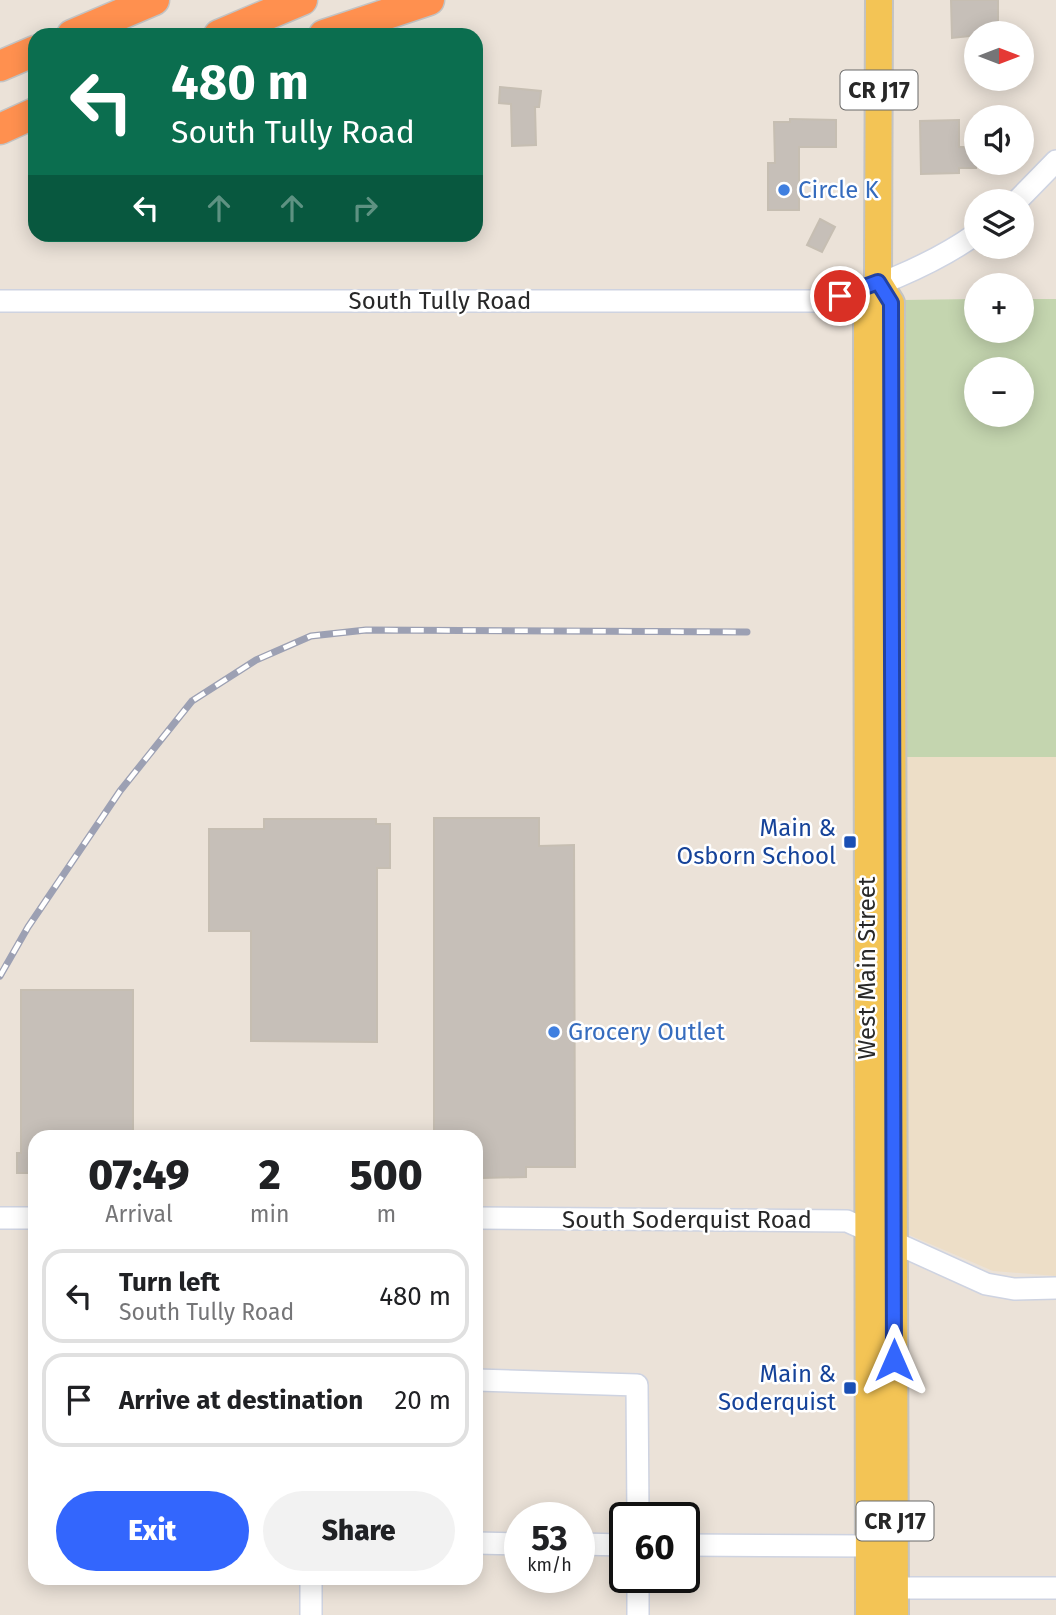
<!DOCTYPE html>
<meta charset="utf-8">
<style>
body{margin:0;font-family:"Fira Sans",sans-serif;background:#f2f2f2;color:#202124;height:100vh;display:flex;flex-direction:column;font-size:26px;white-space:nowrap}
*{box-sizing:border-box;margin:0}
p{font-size:23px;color:#757577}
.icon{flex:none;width:38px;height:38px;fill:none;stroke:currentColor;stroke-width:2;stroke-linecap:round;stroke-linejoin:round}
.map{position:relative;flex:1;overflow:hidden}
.side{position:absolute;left:28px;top:1130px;width:455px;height:455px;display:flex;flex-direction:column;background:#fff;border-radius:21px;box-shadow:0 4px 18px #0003}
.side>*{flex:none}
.guide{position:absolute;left:28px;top:28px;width:455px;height:214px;border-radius:21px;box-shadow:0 4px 18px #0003;background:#0b6e4f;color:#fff;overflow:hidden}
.needle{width:46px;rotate:90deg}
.buttons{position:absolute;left:964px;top:21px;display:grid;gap:14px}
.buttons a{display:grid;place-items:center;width:70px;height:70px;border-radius:50%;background:#fff;box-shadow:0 4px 18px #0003;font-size:35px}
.speed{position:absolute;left:504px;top:1502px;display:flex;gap:14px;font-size:35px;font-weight:700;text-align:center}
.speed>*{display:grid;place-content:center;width:91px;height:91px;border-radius:50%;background:#fff;box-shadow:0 4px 18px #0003;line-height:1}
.speed small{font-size:18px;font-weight:400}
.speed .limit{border:4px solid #111;border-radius:10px;background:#fff;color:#111}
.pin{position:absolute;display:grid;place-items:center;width:60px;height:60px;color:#fff;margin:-30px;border:4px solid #fff;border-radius:50%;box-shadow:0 2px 7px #0007}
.me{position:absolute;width:77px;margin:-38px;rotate:0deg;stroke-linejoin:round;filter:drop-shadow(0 0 5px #0008)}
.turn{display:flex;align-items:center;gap:24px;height:147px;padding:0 28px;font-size:32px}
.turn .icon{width:91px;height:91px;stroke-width:2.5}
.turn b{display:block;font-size:49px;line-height:60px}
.lanes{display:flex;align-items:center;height:66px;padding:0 28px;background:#0003;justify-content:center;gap:35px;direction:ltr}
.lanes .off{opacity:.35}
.eta{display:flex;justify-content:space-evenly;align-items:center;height:119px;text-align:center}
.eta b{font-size:42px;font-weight:800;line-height:49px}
.primary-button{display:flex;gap:14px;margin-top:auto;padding:14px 28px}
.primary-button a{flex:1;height:80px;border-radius:42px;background:#3366fd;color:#fff;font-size:28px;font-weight:800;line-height:80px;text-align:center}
.primary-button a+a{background:#f2f2f2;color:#202124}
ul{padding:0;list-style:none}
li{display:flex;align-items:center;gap:21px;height:94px;margin:0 14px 10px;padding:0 14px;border:4px solid #e0e0e0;border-radius:21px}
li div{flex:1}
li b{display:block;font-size:26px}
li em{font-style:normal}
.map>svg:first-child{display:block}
.education{fill:#eddec7}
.cemetery{fill:#c4d5af;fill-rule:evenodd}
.building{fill:#c6bfb8;stroke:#c6beb2;stroke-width:2}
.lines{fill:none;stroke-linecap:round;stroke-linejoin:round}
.minor-casing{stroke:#ced3e1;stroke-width:24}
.major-casing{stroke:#c3c3c3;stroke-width:30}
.highway-casing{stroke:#c3c3c3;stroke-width:33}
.minor{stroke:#fff;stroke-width:21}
.major{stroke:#f3c455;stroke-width:26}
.highway{stroke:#ff904f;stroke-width:30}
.rail-casing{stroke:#9ca0b3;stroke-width:7}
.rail{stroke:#fff;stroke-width:4.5;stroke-dasharray:13;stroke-linecap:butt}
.route-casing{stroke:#2142a4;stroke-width:18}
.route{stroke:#3366fd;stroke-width:12}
.shop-dot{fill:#3f7fe0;stroke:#fff;stroke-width:2.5}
.transit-dot{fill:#1a4fb4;stroke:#fff;stroke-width:2.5}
.labels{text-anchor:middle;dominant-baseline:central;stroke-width:5;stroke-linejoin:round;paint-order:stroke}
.shield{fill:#fff;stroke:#686868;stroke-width:2}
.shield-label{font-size:23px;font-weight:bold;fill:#282828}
.shop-label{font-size:24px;fill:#366cbe;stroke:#fff;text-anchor:start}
.street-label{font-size:24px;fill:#282828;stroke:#fff}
.transit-label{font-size:24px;fill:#164399;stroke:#fff;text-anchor:end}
</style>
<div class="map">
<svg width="1056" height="1615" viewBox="0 0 1056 1615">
<rect width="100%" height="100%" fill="#ebe2d8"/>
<path class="education" d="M 902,757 L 1056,757 L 1056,1276 L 993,1271 L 907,1234 Z"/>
<path class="cemetery" d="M 976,299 L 976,331 L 1022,331 L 1022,299 L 1056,299 L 1056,757 L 902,757 L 902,300 ZM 976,369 L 1022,369 L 1022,415 L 976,415 Z"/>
<path class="building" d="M 951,0 L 998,0 L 998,33 L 952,38 Z
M 500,87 L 541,91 L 539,107 L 535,107 L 536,145 L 512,146 L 511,104 L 499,103 Z
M 790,119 L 836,120 L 836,147 L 799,147 L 799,210 L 768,210 L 768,163 L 775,163 L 774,122 L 790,122 Z
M 959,120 L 959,147 L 976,147 L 976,168 L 959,168 L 959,173 L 921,174 L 920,121 Z
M 820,219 L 835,227 L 822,252 L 807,245 Z
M 434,818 L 539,818 L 539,846 L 574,845 L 575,1167 L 526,1167 L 526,1177 L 482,1178 L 482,1168 L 476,1168 L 476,1138 L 434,1138 Z
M 264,819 L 376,819 L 376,824 L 390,824 L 390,868 L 377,868 L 377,1042 L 251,1041 L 251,931 L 209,931 L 209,829 L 264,829 Z
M 21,990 L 133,990 L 133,1138 L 35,1138 L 35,1173 L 17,1173 L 17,1153 L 21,1153 Z"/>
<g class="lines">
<defs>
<path id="minor" d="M 1017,201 L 1056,161
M 0,301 L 813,301 C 863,296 935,263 976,234
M 0,1218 L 35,1218
M 476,1218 L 847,1221 L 986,1284 L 1014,1289 L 1056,1288
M 476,1380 L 637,1385 L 638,1517
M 476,1543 L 520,1544
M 579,1544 L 625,1545
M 684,1545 L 869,1546
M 311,1578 L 311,1615
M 896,1588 L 1056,1588
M 638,1615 L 638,1577"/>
<path id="major" d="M 878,282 L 891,303 L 895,1615
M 869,1615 L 867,317 L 867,304 L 878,282 L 879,0"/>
<path id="highway" d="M 72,35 L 154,0
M 219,35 L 302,0
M 324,35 L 429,0
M 0,66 L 35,51
M 0,129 L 35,113"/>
</defs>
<use href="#minor" class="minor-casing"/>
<use href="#major" class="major-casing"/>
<use href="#highway" class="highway-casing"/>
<use href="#minor" class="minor"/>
<use href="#major" class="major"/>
<use href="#highway" class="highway"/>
<defs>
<path id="rail" d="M 0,976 L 28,927 L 120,791 L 192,701 L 256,660 L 311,636 L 366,630 L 747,632"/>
</defs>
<use href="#rail" class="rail-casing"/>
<use href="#rail" class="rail"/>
</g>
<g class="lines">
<defs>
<path id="route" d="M 840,296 L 878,282 L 891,303 L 894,1360"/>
</defs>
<use href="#route" class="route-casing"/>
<use href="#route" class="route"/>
</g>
<g class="shop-dot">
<circle cx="784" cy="190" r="7"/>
<circle cx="554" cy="1032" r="7"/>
</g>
<g class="transit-dot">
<rect x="843" y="835" width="14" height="14" rx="3.5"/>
<rect x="843" y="1381" width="14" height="14" rx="3.5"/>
</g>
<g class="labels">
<g class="shield">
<rect x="840.5" y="70.5" width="77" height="39" rx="5"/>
<rect x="856.5" y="1501.5" width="77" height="39" rx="5"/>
</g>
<g class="shield-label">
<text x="879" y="90">CR J17</text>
<text x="895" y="1521">CR J17</text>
</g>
<g class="shop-label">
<text x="798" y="190">Circle K</text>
<text x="568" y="1032">Grocery Outlet</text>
</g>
<g class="street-label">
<text x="440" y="301">South Tully Road</text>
<text transform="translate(867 968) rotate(-90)">West Main Street</text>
<text x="687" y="1220">South Soderquist Road</text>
</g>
<g class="transit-label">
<text x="836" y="828">Main &amp;<tspan x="836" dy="28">Osborn School</tspan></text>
<text x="836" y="1374">Main &amp;<tspan x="836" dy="28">Soderquist</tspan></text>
</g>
</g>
</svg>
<div class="buttons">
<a><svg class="needle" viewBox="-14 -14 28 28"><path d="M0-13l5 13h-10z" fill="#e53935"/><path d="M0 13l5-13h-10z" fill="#757577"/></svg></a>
<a><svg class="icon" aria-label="sound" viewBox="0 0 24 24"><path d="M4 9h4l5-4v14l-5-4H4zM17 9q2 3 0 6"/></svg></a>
<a><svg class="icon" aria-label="layers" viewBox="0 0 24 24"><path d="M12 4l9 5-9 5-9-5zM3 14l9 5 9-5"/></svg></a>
<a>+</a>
<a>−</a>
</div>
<div class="speed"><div>53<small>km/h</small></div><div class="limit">60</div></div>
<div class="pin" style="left:840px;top:296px;background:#d93025"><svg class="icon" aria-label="arrive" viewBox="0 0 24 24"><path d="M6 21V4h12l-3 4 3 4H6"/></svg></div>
<svg class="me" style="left:894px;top:1360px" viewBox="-20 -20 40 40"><path d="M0-17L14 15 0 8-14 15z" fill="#3366fd" stroke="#fff" stroke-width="4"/></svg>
<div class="guide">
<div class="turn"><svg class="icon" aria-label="left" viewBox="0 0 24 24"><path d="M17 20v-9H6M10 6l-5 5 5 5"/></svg><div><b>480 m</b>South Tully Road</div></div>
<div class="lanes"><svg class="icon" aria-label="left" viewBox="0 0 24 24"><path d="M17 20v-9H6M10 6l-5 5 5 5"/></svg><svg class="icon off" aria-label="ahead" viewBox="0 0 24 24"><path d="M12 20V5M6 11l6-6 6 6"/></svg><svg class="icon off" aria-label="ahead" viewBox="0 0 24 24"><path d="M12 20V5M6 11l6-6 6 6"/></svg><svg class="icon off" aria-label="right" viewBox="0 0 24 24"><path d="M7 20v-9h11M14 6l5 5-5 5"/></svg></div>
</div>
<section class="side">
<div class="eta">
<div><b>07:49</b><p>Arrival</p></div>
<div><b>2</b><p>min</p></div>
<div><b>500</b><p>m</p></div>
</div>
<ul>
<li><svg class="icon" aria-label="left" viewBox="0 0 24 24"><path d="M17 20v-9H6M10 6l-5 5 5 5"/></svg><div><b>Turn left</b><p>South Tully Road</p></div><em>480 m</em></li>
<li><svg class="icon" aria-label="arrive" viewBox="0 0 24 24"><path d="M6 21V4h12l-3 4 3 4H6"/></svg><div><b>Arrive at destination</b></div><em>20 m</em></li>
</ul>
<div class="primary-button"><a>Exit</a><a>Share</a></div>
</section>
</div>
